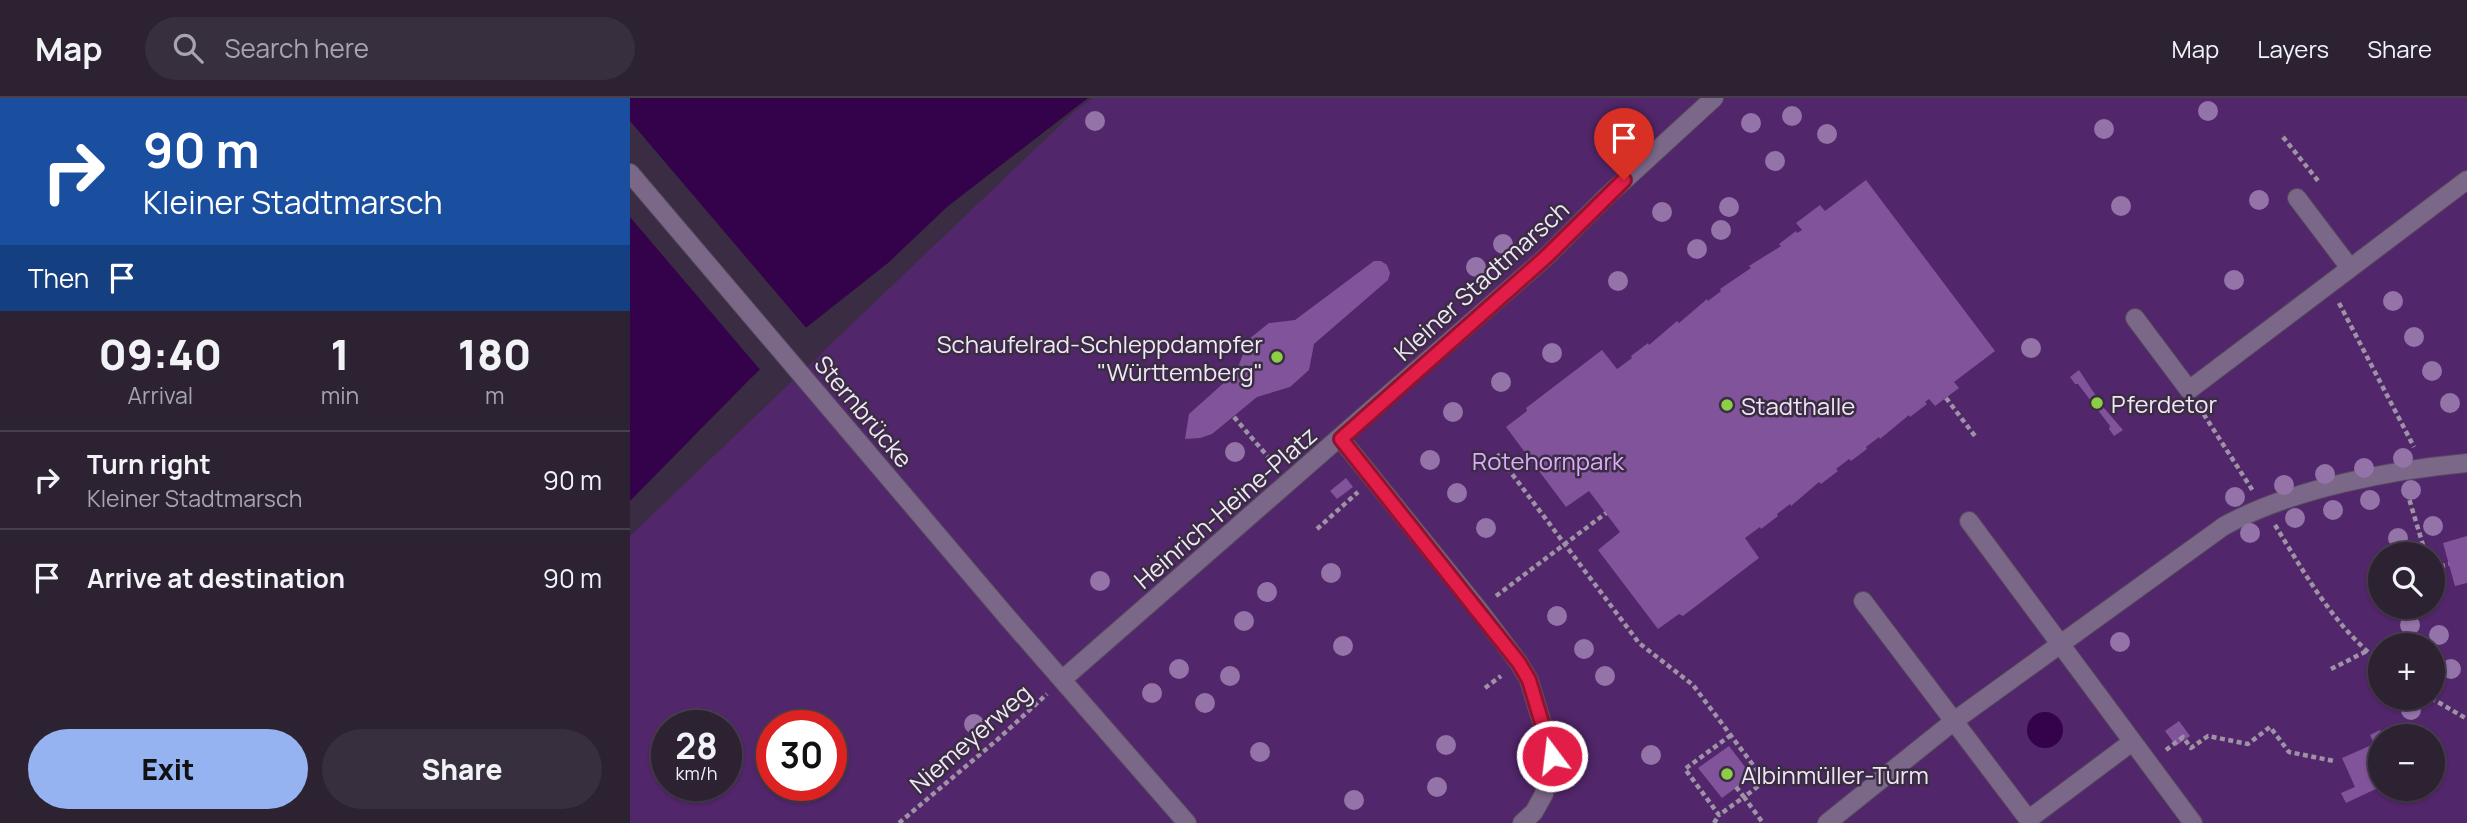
<!DOCTYPE html>
<meta charset="utf-8">
<style>
body{margin:0;font-family:Manrope,sans-serif;background:#382f3e;color:#f1f3f6;height:100vh;display:flex;flex-direction:column;font-size:26px;white-space:nowrap}
*{box-sizing:border-box;margin:0}
p{font-size:23px;color:#a6a4ac}
.icon{flex:none;width:38px;height:38px;fill:none;stroke:currentColor;stroke-width:2;stroke-linecap:round;stroke-linejoin:round}
.map{position:relative;flex:1;overflow:hidden}
.side{display:flex;flex-direction:column;background:#2c2232;width:630px}
.side>*{flex:none}
.top-card{background:#1a4fa0;color:#fff;overflow:hidden}
.buttons{position:absolute;left:1738px;top:444px;display:grid;gap:14px}
.buttons a{display:grid;place-items:center;width:77px;height:77px;border-radius:50%;background:#2c2232;box-shadow:0 2px 5px #0004,0 0 0 2px #483f4d;font-size:35px}
.speed{position:absolute;left:21px;top:612px;display:flex;gap:14px;font-size:35px;font-weight:700;text-align:center}
.speed>*{display:grid;place-content:center;width:91px;height:91px;border-radius:50%;background:#2c2232;box-shadow:0 2px 5px #0004,0 0 0 2px #483f4d;line-height:1}
.speed small{font-size:18px;font-weight:400}
.speed .limit{border:10px solid #d22;background:#fff;color:#111}
.pin{position:absolute;display:grid;place-items:center;width:60px;height:60px;color:#fff;margin:-72px -30px;border-radius:50% 50% 50% 0;rotate:-45deg;box-shadow:0 0 7px #0007}
.pin .icon{rotate:45deg}
.me{position:absolute;width:77px;margin:-38px;rotate:345deg;stroke-linejoin:round;filter:drop-shadow(0 0 5px #0008)}
.turn{display:flex;align-items:center;gap:24px;height:147px;padding:0 28px;font-size:32px}
.turn .icon{width:91px;height:91px;stroke-width:2.5}
.turn b{display:block;font-size:49px;line-height:60px}
.then{display:flex;align-items:center;height:66px;padding:0 28px;background:#0003;gap:14px;font-size:26px}
.eta{display:flex;justify-content:space-evenly;align-items:center;height:119px;text-align:center}
.eta b{font-size:42px;font-weight:800;line-height:49px}
.action{display:flex;gap:14px;margin-top:auto;padding:14px 28px}
.action a{flex:1;height:80px;border-radius:42px;background:#95b2f1;color:#111;font-size:28px;font-weight:800;line-height:80px;text-align:center}
.action a+a{background:#382f3e;color:#f1f3f6}
ul{padding:0;list-style:none}
li{display:flex;align-items:center;gap:21px;height:98px;padding:0 28px;border-top:2px solid #483f4d}
li div{flex:1}
li b{display:block;font-size:26px}
li em{font-style:normal}
header{display:flex;align-items:center;gap:42px;box-sizing:border-box;height:98px;padding:0 35px;background:#2c2232;border-bottom:2px solid #483f4d}
header strong{font-size:33px}
nav{display:flex;gap:38px;margin-inline-start:auto;font-size:24px}
.search{width:490px;height:63px;background:#382f3e;display:flex;align-items:center;gap:18px;box-sizing:border-box;padding:0 24px;border-radius:38px;color:#a6a4ac;font-size:26px}
main{display:flex;flex:1;min-height:0}
.map>svg:first-child{display:block}
.green{fill:#52266a;fill-rule:evenodd}
.water{fill:#34024a}
.pier{fill:#3a2d43}
.building{fill:#80539b}
.lines{fill:none;stroke-linecap:round;stroke-linejoin:round}
.street-casing{stroke:#574b5f;stroke-width:20}
.path{stroke:#9e93a5;stroke-width:4.5;stroke-dasharray:5 3.5;stroke-linecap:butt}
.street{stroke:#7b6788;stroke-width:18}
.tree{fill:#9373a8}
.route-casing{stroke:#92132f;stroke-width:18}
.route{stroke:#e11d48;stroke-width:12}
.poi-dot{fill:#8cce46;stroke:#3a2d43;stroke-width:2.5}
.labels{text-anchor:middle;dominant-baseline:central;stroke-width:5;stroke-linejoin:round;paint-order:stroke}
.street-label{font-size:24px;fill:#f0e7f5;stroke:#3a2d43}
.poi-label{font-size:24px;fill:#f0e7f5;stroke:#3a2d43;text-anchor:start}
.park-label{font-size:24px;fill:#dcacfb;stroke:#3a2d43}
</style>
<header>
<strong>Map</strong>
<div class="search"><svg class="icon" aria-label="search" viewBox="0 0 24 24"><circle cx="10" cy="10" r="6"/><path d="M15 15l6 6"/></svg>Search here</div>
<nav><a>Map</a><a>Layers</a><a>Share</a></nav>
</header>
<main>
<section class="side">
<div class="top-card">
<div class="turn"><svg class="icon" aria-label="right" viewBox="0 0 24 24"><path d="M7 20v-9h11M14 6l5 5-5 5"/></svg><div><b>90 m</b>Kleiner Stadtmarsch</div></div>
<div class="then">Then<svg class="icon" aria-label="arrive" viewBox="0 0 24 24"><path d="M6 21V4h12l-3 4 3 4H6"/></svg></div>
</div>
<div class="eta">
<div><b>09:40</b><p>Arrival</p></div>
<div><b>1</b><p>min</p></div>
<div><b>180</b><p>m</p></div>
</div>
<ul>
<li><svg class="icon" aria-label="right" viewBox="0 0 24 24"><path d="M7 20v-9h11M14 6l5 5-5 5"/></svg><div><b>Turn right</b><p>Kleiner Stadtmarsch</p></div><em>90 m</em></li>
<li><svg class="icon" aria-label="arrive" viewBox="0 0 24 24"><path d="M6 21V4h12l-3 4 3 4H6"/></svg><div><b>Arrive at destination</b></div><em>90 m</em></li>
</ul>
<div class="action"><a>Exit</a><a>Share</a></div>
</section>
<div class="map">
<svg width="1837" height="725" viewBox="0 0 1837 725">
<rect width="100%" height="100%" fill="#3a2d43"/>
<path class="green" d="M 463,0 L 1837,0 L 1837,725 L 0,725 L 0,438 L 445,13 ZM 1750,457 L 1802,457 L 1802,509 L 1750,509 ZM 1750,548 L 1802,548 L 1802,600 L 1750,600 ZM 37,628 L 96,628 L 96,688 L 37,688 ZM 142,628 L 201,628 L 201,688 L 142,688 ZM 1750,639 L 1802,639 L 1802,691 L 1750,691 Z"/>
<path class="water" d="M 0,0 L 458,0 L 317,109 L 258,165 L 163,240 L 120,281 L 0,403 Z
M1397 632a18 18 0 1 1 36 0a18 18 0 1 1-36 0Z"/>
<path class="pier" d="M 0,23 L 178,232 L 132,274 L 0,119 Z"/>
<path class="building" d="M 1236,82 L 1365,253 L 1324,284 L 1329,290 L 1305,308 L 1299,301 L 1295,304 L 1297,306 L 1280,319 L 1279,317 L 1250,341 L 1249,339 L 1236,349 L 1237,351 L 1221,363 L 1219,361 L 1206,371 L 1208,373 L 1191,386 L 1189,384 L 1161,408 L 1160,406 L 1147,416 L 1148,418 L 1131,431 L 1130,429 L 1115,440 L 1129,460 L 1053,518 L 1049,516 L 1028,531 L 968,452 L 990,434 L 959,393 L 936,409 L 876,329 L 897,313 L 896,310 L 972,252 L 987,271 L 1002,260 L 1001,258 L 1018,245 L 1019,247 L 1047,223 L 1049,225 L 1077,201 L 1078,203 L 1091,193 L 1090,191 L 1121,170 L 1119,168 L 1151,148 L 1149,146 L 1166,133 L 1167,135 L 1172,132 L 1166,125 L 1190,107 L 1195,113 Z
M 744,163 L 751,163 L 757,167 L 760,175 L 758,182 L 684,246 L 679,272 L 660,289 L 627,299 L 582,336 L 570,340 L 555,341 L 559,316 L 606,274 L 619,241 L 639,225 L 665,222 Z
M 1449,272 L 1474,310 L 1493,332 L 1484,338 L 1479,331 L 1480,328 L 1448,286 L 1445,286 L 1440,279 Z
M 716,380 L 723,389 L 707,401 L 700,393 Z
M 1837,438 L 1837,485 L 1825,488 L 1813,445 Z
M 1549,623 L 1560,638 L 1546,648 L 1535,633 Z
M 1750,632 L 1753,639 L 1750,639 L 1750,689 L 1716,705 L 1711,695 L 1725,689 L 1712,660 L 1744,646 L 1740,637 Z
M 1099,648 L 1122,678 L 1092,700 L 1068,670 Z"/>
<g class="lines">
<defs>
<path id="street" d="M 0,75 L 378,520 L 557,725
M 1667,100 L 1720,170
M 1505,220 L 1559,292 L 1837,82
M 711,341 L 849,512 L 889,565 L 899,582 L 922,658 L 914,696 L 904,714 L 892,725
M 1339,423 L 1563,725
M 1233,503 L 1401,725
M 433,581 L 916,159 L 976,99 L 1084,0
M 1399,721 L 1502,644
M 1197,725 L 1324,623 L 1594,428 C 1661,391 1761,372 1837,365"/>
</defs>
<use href="#street" class="street-casing"/>
<path class="path" d="M 1653,39 L 1689,84
M 1709,205 L 1784,349
M 1316,300 L 1345,338
M 1569,309 L 1623,393
M 604,319 L 639,360
M 867,356 L 1009,545 L 1063,587 L 1135,683 L 1114,699 L 1133,725
M 1777,394 L 1796,457
M 1645,427 C 1675,476 1704,528 1750,564
M 687,431 L 728,394
M 1802,471 L 1819,466
M 866,498 L 976,415
M 1701,571 L 1737,553
M 855,590 L 871,578
M 1801,600 L 1837,621
M 1101,637 L 1055,671 L 1089,717 L 1114,699 L 1106,689
M 1536,652 L 1553,639 L 1561,650 L 1578,638 L 1618,646 L 1640,629 L 1659,654 L 1704,663
M 269,725 L 367,642 L 417,596
M 1084,725 L 1089,717"/>
<use href="#street" class="street"/>
</g>
<g class="tree">
<circle cx="1578" cy="13" r="10"/>
<circle cx="1162" cy="18" r="10"/>
<circle cx="465" cy="23" r="10"/>
<circle cx="1121" cy="25" r="10"/>
<circle cx="1474" cy="31" r="10"/>
<circle cx="1197" cy="36" r="10"/>
<circle cx="1145" cy="63" r="10"/>
<circle cx="1629" cy="102" r="10"/>
<circle cx="1491" cy="108" r="10"/>
<circle cx="1099" cy="109" r="10"/>
<circle cx="1032" cy="114" r="10"/>
<circle cx="1091" cy="132" r="10"/>
<circle cx="873" cy="146" r="10"/>
<circle cx="1067" cy="151" r="10"/>
<circle cx="846" cy="169" r="10"/>
<circle cx="1604" cy="182" r="10"/>
<circle cx="988" cy="183" r="10"/>
<circle cx="1763" cy="203" r="10"/>
<circle cx="1784" cy="239" r="10"/>
<circle cx="1401" cy="250" r="10"/>
<circle cx="922" cy="255" r="10"/>
<circle cx="1802" cy="273" r="10"/>
<circle cx="871" cy="284" r="10"/>
<circle cx="1820" cy="305" r="10"/>
<circle cx="823" cy="314" r="10"/>
<circle cx="605" cy="354" r="10"/>
<circle cx="1773" cy="360" r="10"/>
<circle cx="800" cy="362" r="10"/>
<circle cx="1734" cy="370" r="10"/>
<circle cx="1695" cy="376" r="10"/>
<circle cx="1654" cy="387" r="10"/>
<circle cx="1781" cy="392" r="10"/>
<circle cx="827" cy="395" r="10"/>
<circle cx="1605" cy="399" r="10"/>
<circle cx="1740" cy="402" r="10"/>
<circle cx="1703" cy="412" r="10"/>
<circle cx="1665" cy="420" r="10"/>
<circle cx="1803" cy="428" r="10"/>
<circle cx="856" cy="430" r="10"/>
<circle cx="1620" cy="435" r="10"/>
<circle cx="1768" cy="440" r="10"/>
<circle cx="701" cy="475" r="10"/>
<circle cx="470" cy="483" r="10"/>
<circle cx="637" cy="494" r="10"/>
<circle cx="927" cy="518" r="10"/>
<circle cx="614" cy="523" r="10"/>
<circle cx="1780" cy="527" r="10"/>
<circle cx="1809" cy="537" r="10"/>
<circle cx="1490" cy="544" r="10"/>
<circle cx="713" cy="548" r="10"/>
<circle cx="954" cy="551" r="10"/>
<circle cx="549" cy="571" r="10"/>
<circle cx="1821" cy="571" r="10"/>
<circle cx="600" cy="578" r="10"/>
<circle cx="975" cy="578" r="10"/>
<circle cx="522" cy="595" r="10"/>
<circle cx="575" cy="605" r="10"/>
<circle cx="1781" cy="612" r="10"/>
<circle cx="344" cy="626" r="10"/>
<circle cx="816" cy="647" r="10"/>
<circle cx="630" cy="654" r="10"/>
<circle cx="1021" cy="657" r="10"/>
<circle cx="807" cy="689" r="10"/>
<circle cx="724" cy="702" r="10"/>
</g>
<g class="lines">
<defs>
<path id="route" d="M 922,658 L 899,582 L 889,565 L 711,341 L 916,159 L 994,82"/>
</defs>
<use href="#route" class="route-casing"/>
<use href="#route" class="route"/>
</g>
<g class="poi-dot">
<circle cx="647" cy="259" r="7"/>
<circle cx="1467" cy="305" r="7"/>
<circle cx="1097" cy="307" r="7"/>
<circle cx="1097" cy="676" r="7"/>
</g>
<g class="labels">
<g class="street-label">
<text transform="translate(851 182) rotate(-42)">Kleiner Stadtmarsch</text>
<text transform="translate(234 313) rotate(50)">Sternbrücke</text>
<text transform="translate(595 409) rotate(-41)">Heinrich-Heine-Platz</text>
<text transform="translate(340 640) rotate(-41)">Niemeyerweg</text>
</g>
<g class="poi-label">
<text x="633" y="245" text-anchor="end">Schaufelrad-Schleppdampfer<tspan x="633" dy="28">"Württemberg"</tspan></text>
<text x="1481" y="305">Pferdetor</text>
<text x="1111" y="307">Stadthalle</text>
<text x="1111" y="676">Albinmüller-Turm</text>
</g>
<g class="park-label">
<text x="918" y="362">Rotehornpark</text>
</g>
</g>
</svg>
<div class="buttons">
<a><svg class="icon" aria-label="search" viewBox="0 0 24 24"><circle cx="10" cy="10" r="6"/><path d="M15 15l6 6"/></svg></a>
<a>+</a>
<a>−</a>
</div>
<div class="speed"><div>28<small>km/h</small></div><div class="limit">30</div></div>
<div class="pin" style="left:994px;top:82px;background:#d93025"><svg class="icon" aria-label="arrive" viewBox="0 0 24 24"><path d="M6 21V4h12l-3 4 3 4H6"/></svg></div>
<svg class="me" style="left:922px;top:658px" viewBox="-20 -20 40 40"><circle r="17" fill="#e11d48" stroke="#fff" stroke-width="3"/><path d="M0-11L8 9 0 5-8 9z" fill="#fff"/></svg>
</div>
</main>
